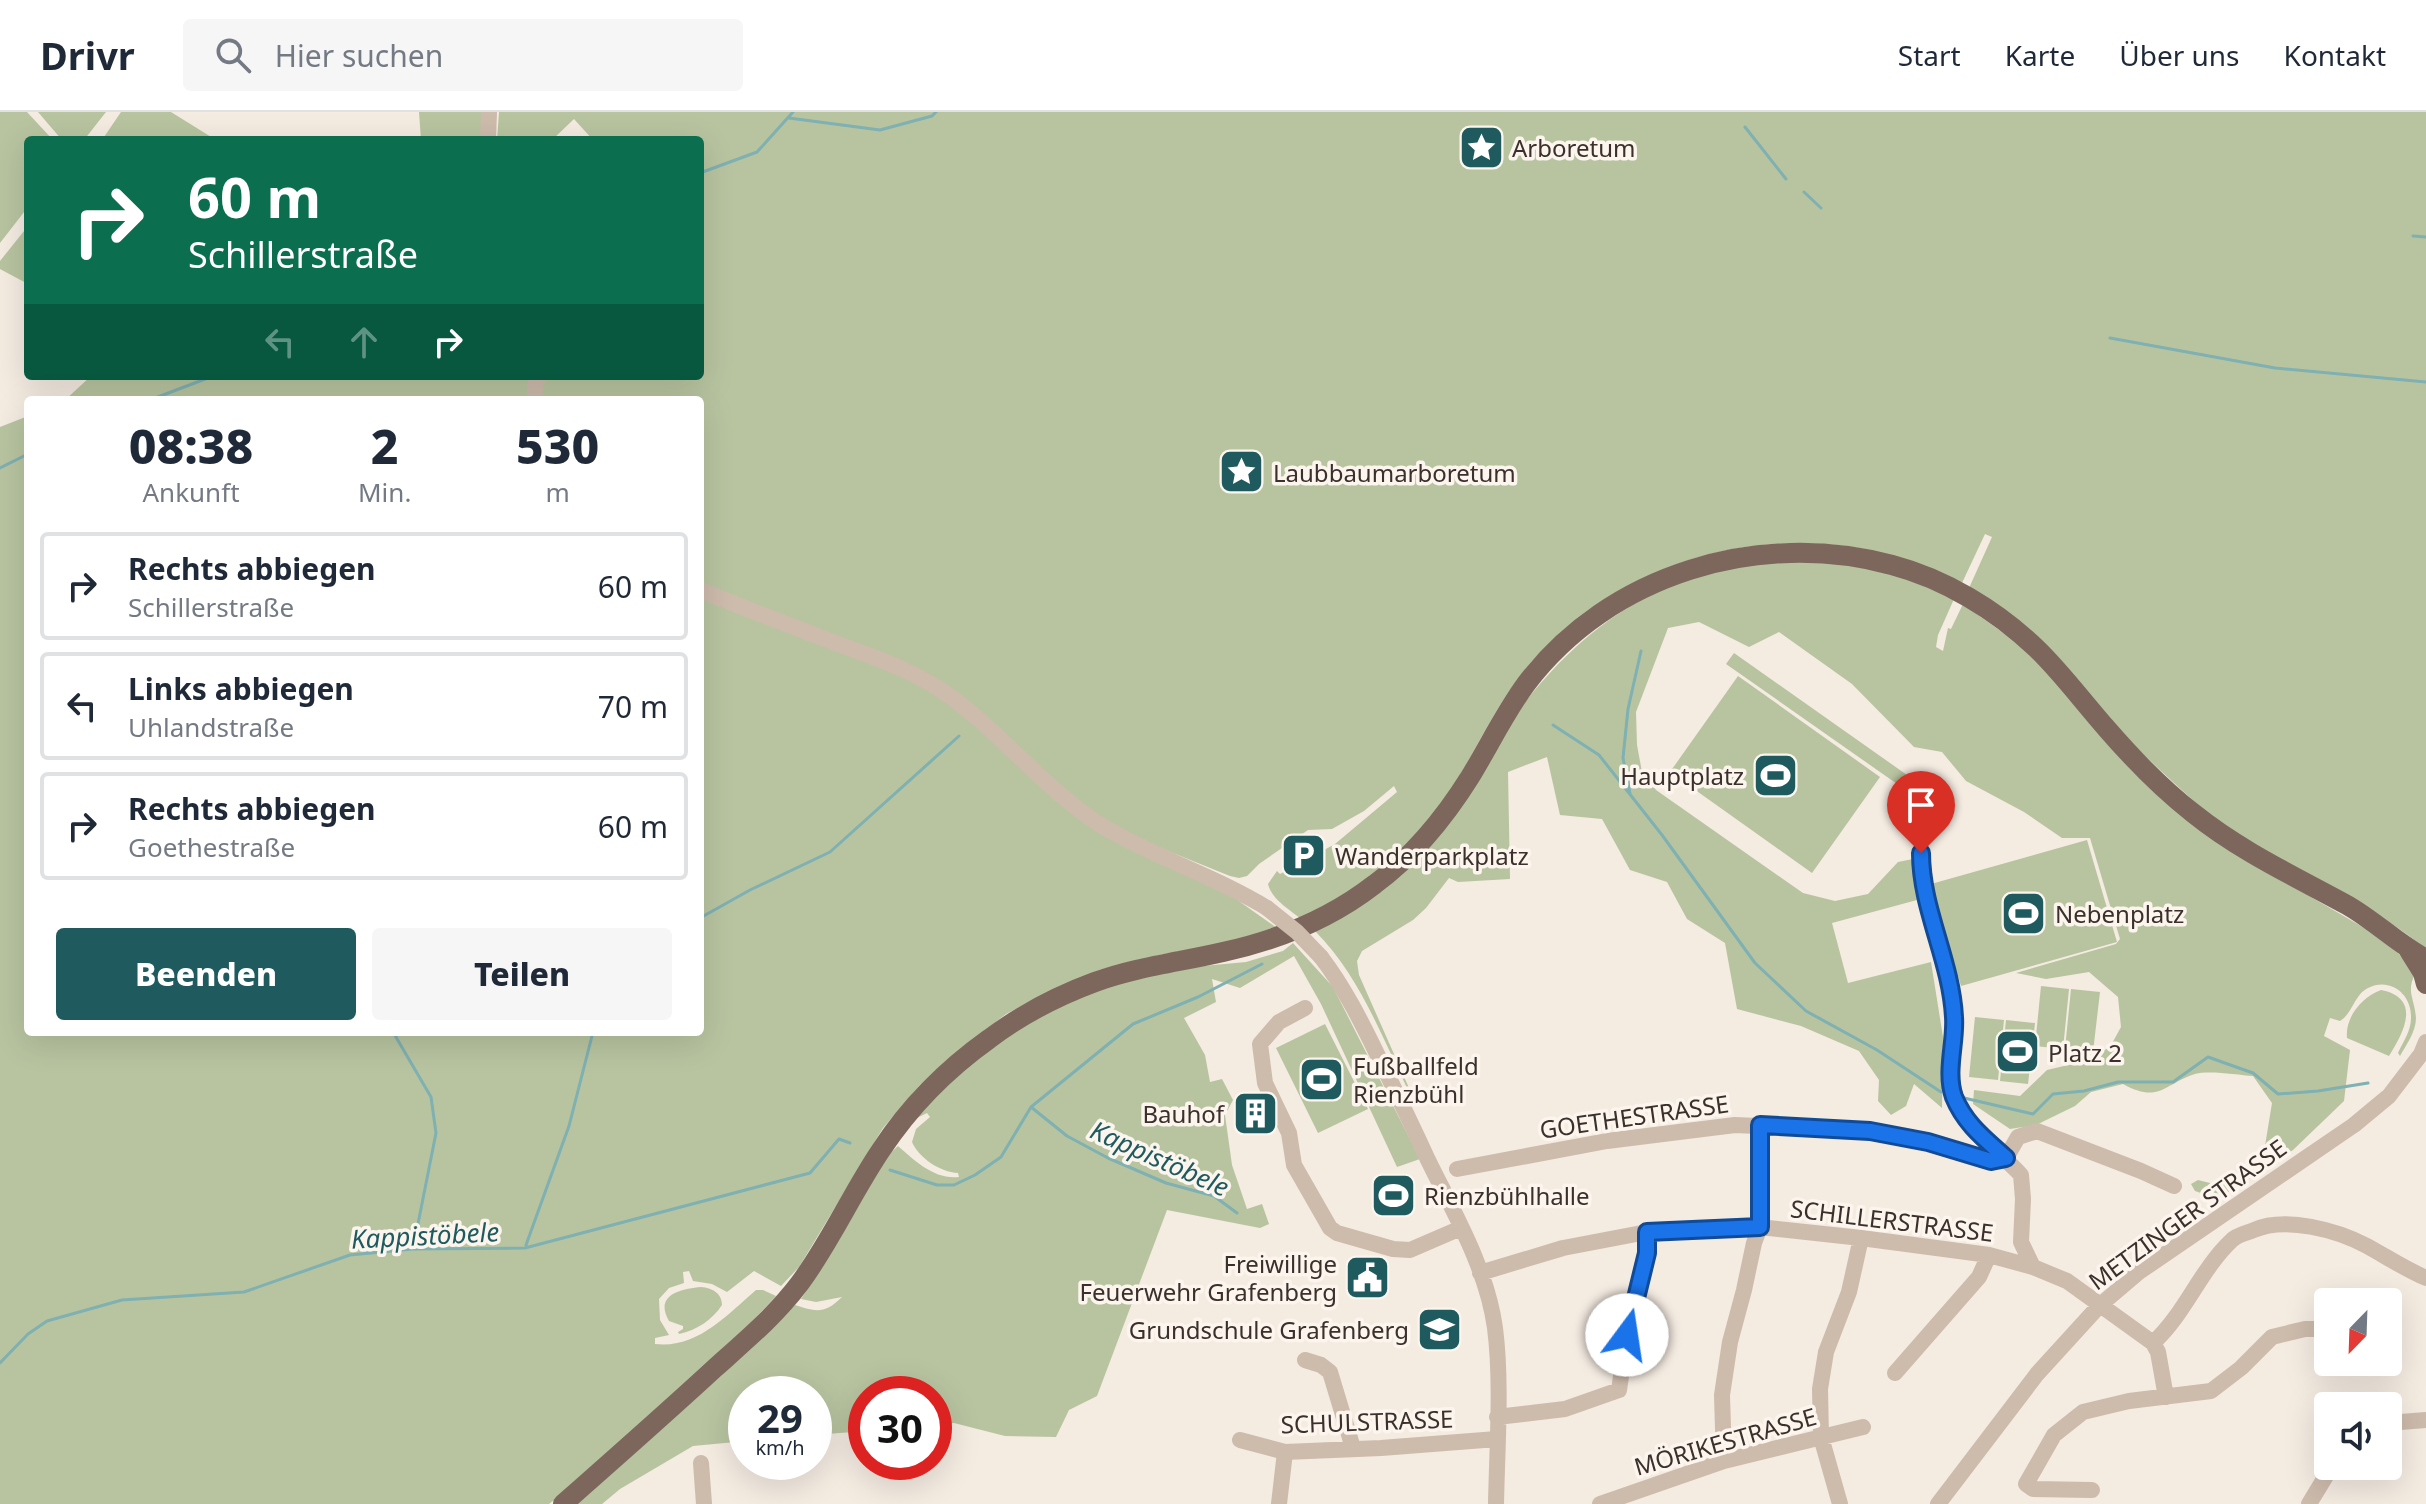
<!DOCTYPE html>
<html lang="de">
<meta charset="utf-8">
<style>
body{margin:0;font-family:"Noto Sans",sans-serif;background:#f6f6f7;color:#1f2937;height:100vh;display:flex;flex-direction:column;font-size:30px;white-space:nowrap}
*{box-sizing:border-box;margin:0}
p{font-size:26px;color:#747a83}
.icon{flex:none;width:44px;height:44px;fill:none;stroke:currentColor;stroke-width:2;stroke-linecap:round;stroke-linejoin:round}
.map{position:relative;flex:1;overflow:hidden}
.panel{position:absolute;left:24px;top:284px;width:680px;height:640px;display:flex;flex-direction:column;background:#fff;border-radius:8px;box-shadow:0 8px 32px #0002}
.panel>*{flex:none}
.top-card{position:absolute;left:24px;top:24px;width:680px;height:244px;border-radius:8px;box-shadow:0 8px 32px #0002;background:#0b6e4f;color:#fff;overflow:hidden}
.needle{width:52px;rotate:203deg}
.fabs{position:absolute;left:2314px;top:1176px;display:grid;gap:16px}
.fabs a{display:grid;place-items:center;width:88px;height:88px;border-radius:8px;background:#fff;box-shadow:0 8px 32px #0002;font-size:40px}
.speed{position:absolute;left:728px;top:1264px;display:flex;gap:16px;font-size:40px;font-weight:700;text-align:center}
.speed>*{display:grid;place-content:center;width:104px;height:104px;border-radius:50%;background:#fff;box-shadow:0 8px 32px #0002;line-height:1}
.speed small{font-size:20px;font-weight:400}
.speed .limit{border:12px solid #d22;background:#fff;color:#111}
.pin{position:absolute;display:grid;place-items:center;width:68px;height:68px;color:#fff;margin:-82px -34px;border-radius:50% 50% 50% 0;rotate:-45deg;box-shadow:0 0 8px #0007}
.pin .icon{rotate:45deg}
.me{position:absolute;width:88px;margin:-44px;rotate:14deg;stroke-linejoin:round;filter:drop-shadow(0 0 6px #0008)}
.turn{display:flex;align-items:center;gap:28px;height:168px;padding:0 32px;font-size:36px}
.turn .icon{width:104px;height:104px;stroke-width:2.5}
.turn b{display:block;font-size:56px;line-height:68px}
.lanes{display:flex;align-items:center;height:76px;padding:0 32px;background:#0003;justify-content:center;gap:40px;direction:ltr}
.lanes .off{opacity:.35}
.eta{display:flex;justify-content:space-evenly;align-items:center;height:136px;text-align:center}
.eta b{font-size:48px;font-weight:800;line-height:56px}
.primary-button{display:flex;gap:16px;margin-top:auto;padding:16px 32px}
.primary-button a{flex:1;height:92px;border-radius:8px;background:#1f5a5e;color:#fff;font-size:32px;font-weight:800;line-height:92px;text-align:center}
.primary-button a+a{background:#f6f6f7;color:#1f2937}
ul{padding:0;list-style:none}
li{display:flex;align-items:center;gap:24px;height:108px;margin:0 16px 12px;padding:0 16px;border:4px solid #e0e1e3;border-radius:8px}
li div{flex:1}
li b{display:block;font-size:30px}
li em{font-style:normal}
header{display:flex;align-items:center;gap:48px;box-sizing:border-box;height:112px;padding:0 40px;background:#fff;border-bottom:2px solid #e0e1e3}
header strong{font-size:38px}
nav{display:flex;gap:44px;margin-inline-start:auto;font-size:28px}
.search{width:560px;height:72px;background:#f6f6f7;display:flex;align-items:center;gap:20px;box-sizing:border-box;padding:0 28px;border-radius:8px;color:#747a83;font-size:30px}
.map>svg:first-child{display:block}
.green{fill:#b8c4a0}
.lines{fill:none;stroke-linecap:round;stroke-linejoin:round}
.stream{stroke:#7fb0b2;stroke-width:3}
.minor{stroke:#cdbbac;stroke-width:16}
.major{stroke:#7d675c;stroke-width:20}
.minor-bridge{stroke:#cdbbac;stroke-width:16}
.route-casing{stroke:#114b97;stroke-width:20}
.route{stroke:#1a73e8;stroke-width:14}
.labels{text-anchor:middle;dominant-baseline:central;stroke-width:7;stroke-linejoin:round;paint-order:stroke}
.poi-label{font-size:24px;fill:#3b302b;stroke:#fbf5ee;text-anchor:start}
.street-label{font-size:24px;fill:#3b302b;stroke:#fbf5ee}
.water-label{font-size:26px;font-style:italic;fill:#1f5a5e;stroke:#fbf5ee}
</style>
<header>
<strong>Drivr</strong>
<div class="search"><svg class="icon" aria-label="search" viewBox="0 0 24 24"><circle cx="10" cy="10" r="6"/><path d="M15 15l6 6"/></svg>Hier suchen</div>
<nav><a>Start</a><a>Karte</a><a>Über uns</a><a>Kontakt</a></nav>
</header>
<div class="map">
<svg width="2426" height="1392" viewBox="0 0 2426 1392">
<rect width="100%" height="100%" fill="#f4ebe1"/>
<path class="green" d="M 0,0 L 27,0 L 53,28 L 28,28 L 28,95 L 0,131 Z
M 38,0 L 106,0 L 84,28 L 62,28 Z
M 121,0 L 171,0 L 216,28 L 102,28 Z
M 419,0 L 483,0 L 482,28 L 421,28 Z
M 499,0 L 2426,0 L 2426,837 C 2365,786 2291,763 2228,716 C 2187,686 2152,650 2115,615 C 2066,568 2018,522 1969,476 L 1992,425 L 1985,422 L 1962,471 C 1928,458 1895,442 1859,436 C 1735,415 1609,460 1527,555 C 1497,591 1478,634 1454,673 C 1427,716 1387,758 1344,784 C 1330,793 1315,800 1301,807 C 1289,797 1272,788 1268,772 L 1277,759 L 1280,762 L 1335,732 L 1397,680 L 1394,674 L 1364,699 L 1332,717 L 1308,718 L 1259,752 L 1247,764 L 1239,766 L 1230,764 L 1168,739 L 1277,816 L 1237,829 L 1159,843 L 1099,858 L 1050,879 L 1006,902 L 953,943 L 920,973 L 883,1016 L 799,1155 L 781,1174 L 754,1159 L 727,1180 L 712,1172 L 693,1169 L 689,1159 L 683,1160 L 684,1171 L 669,1176 L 659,1187 L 660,1208 L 669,1223 L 655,1226 L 655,1232 C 697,1237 727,1203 756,1178 L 763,1178 L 776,1184 L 745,1217 L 572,1374 L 549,1392 L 0,1392 L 0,315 L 28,304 L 28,920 L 700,920 L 700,288 L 65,288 L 91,264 L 700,264 L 700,28 L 593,28 L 574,7 L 552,28 L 497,28 Z
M 28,114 L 28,172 L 0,157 L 0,149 Z
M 1762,450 C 1787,450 1814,448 1839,451 C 1878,454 1918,471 1954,487 L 1938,523 L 1936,535 L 1943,539 L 1948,516 L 1951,517 L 1963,492 L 2024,536 L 2228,737 L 2366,817 L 2397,840 L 2416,861 C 2405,878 2415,888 2416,906 C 2416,920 2406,933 2400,944 L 2398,941 C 2403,930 2411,919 2411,906 C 2412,882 2390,865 2368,876 C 2354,883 2353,901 2340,909 L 2330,906 L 2324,924 L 2350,938 L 2344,989 L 2293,1038 L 2218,1087 L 2195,1079 L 2191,1072 L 2198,1068 L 2218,1073 L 2264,1040 L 2272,991 L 2253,964 C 2238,963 2209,958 2195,962 C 2164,972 2159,992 2123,972 L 2091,980 L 2075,994 L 2036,1013 L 2010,1017 L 1973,992 L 1974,978 L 2020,984 L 2047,958 L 2085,949 L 2110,935 L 2121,915 L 2118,885 L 2089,860 L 2046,867 L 2016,861 L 2116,832 L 2120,827 L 2090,726 L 2062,726 L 2024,700 L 1966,669 L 1942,640 L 1914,635 L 1852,572 L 1779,520 L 1749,535 L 1699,510 L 1668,516 L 1636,600 L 1637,633 L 1642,660 L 1656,678 L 1803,781 L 1835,789 L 1868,782 L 1898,750 L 1913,747 L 1917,788 L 1832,811 L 1848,871 L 1931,850 L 1943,925 L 1942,996 L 1914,972 L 1906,994 L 1891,1003 L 1878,989 L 1879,968 L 1859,939 L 1801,914 L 1737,897 L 1725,831 L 1687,807 L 1667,770 L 1630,758 L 1602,707 L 1560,703 L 1547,645 L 1508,660 L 1510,767 L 1458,770 L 1449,766 L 1426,796 L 1413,808 L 1362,839 L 1357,849 L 1359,863 L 1409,976 L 1408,978 C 1381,923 1359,863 1315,819 L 1359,794 L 1513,606 C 1560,542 1618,489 1696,465 C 1717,458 1740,455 1762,450 Z
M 1734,541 L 1907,663 L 1900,674 L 1726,552 Z
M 1738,564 L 1880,665 L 1812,761 L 1670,660 Z
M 2087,728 L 2117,830 L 1961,874 L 1931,772 Z
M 1293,831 L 1333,875 L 1420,1047 L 1397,1055 L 1321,892 L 1294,844 L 1240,876 L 1212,867 L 1216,890 L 1184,906 L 1205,943 L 1210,970 L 1222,967 L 1233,988 L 1225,1003 L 1232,1053 L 1247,1097 L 1262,1092 L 1269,1112 L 1260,1116 L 1167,1098 L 1097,1284 L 1069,1298 L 1056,1325 L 1005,1324 L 954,1311 L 934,1313 L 934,1282 L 866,1282 L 866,1319 L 814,1323 L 814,1282 L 746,1282 L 746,1329 L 693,1334 L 620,1377 L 602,1392 L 578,1392 L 752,1236 L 795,1193 C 816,1200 825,1202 842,1185 L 816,1190 L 801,1187 L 838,1130 L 887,1044 L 898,1034 C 915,1049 935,1068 959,1065 L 958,1061 C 940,1060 919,1046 912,1030 L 916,1017 L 930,1005 L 927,1001 L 913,1008 L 956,962 L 1033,906 L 1080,884 L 1138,866 L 1192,855 L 1246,850 L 1283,839 Z
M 2041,874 L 2069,877 L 2063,937 L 2035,934 Z
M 2071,877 L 2100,880 L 2093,940 L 2065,937 Z
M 2381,878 C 2422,886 2404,920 2389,944 L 2347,926 C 2345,905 2362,885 2381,878 Z
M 1975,905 L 2004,908 L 1998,968 L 1969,965 Z
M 2006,908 L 2035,911 L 2028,972 L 2000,969 Z
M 1325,912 L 1368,997 L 1318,1021 L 1276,936 Z
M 701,1175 C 712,1176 722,1181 722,1193 C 712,1208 697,1218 679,1222 L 678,1220 L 683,1217 L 683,1214 L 669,1209 C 654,1183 680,1177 701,1175 Z"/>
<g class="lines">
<path class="stream" d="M 789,6 L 880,18 L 932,4 L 936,0
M 1745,15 L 1786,67
M 700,61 L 757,40 L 793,0
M 1804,80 L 1821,96
M 2413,124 L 2426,125
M 2110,226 L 2275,256 L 2426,270
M 150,288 L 213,264
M 0,356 L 28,342
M 1553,613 L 1599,643 L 1662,723 L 1755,851 L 1806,899 L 1877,938 L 1941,980
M 1630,681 L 1623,646 L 1628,597 L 1641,539
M 700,806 L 750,778 L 830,740 L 959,624
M 393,920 L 431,985 L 436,1021 L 413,1137
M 1964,986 L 2033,1002 L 2053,982 L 2084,979 L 2118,970 L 2173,970 L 2208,945 L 2253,961 L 2278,982 L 2318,979 L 2368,971
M 1031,995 L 1067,1024 L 1108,1046 L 1166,1071 L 1214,1084 L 1237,1101
M 890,1058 L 937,1073 L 954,1073 L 975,1063 L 1001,1045 L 1031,995 L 1133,912 L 1198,885 L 1262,852
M 526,1133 L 569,1014 L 593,920
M 0,1251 L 28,1222 L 47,1209 L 122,1188 L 244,1180 L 350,1143 L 413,1137 L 525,1136 L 810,1061 L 839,1027 L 850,1031"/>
<path class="minor" d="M 488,28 L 489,0
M 535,288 L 535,275 L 538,264
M 700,478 C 743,496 787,512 830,529 C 868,543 908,556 941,578 C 1000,618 1043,677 1104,715 C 1156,746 1215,764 1267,796
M 1921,741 C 1921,797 1950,848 1954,903 C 1957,937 1944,969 1961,1001 C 1973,1023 2003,1043 2021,1063 L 2023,1087 L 2021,1130 L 2033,1155
M 1321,845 C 1344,875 1361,909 1378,944 C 1395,978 1412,1013 1428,1048 C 1454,1101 1487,1157 1495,1216 C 1502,1270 1497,1337 1496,1392
M 1305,896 L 1279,910 L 1260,932 L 1265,971 L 1289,1021 L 1294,1053 L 1330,1116 L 1337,1121 L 1393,1137 L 1410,1138 L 1461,1116
M 1457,1057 L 1607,1029 L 1735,1013 L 1870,1019 L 1928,1030 L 1991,1049 L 2006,1046 L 2018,1025 L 2037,1019 L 2141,1059 L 2174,1074
M 1480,1161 L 1563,1136 L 1647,1120 L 1760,1115 L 1861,1126 L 1989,1143 L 2033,1155 L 2067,1169 L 2153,1231 C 2185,1202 2200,1158 2232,1128 C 2237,1123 2247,1121 2254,1118 C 2285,1104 2337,1118 2367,1134 C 2387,1145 2405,1157 2426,1166
M 2153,1231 L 2158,1240 L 2166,1285
M 1305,1248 L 1321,1253 L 1330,1260 L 1353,1336
M 1895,1261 L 1979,1165 L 1989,1143
M 1497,1305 L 1565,1297 L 1619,1278 L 1627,1223 L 1647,1141 L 1647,1120
M 2388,1311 L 2426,1308
M 1240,1328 L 1285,1340 L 1381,1336 L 1497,1327
M 1724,1349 L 1722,1283 L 1730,1230 L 1744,1178 L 1754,1131 L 1760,1115 L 1760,1013
M 701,1351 L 704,1392
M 2092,1378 L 2033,1377 L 2026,1372 L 2054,1323 L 2083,1300 L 2129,1289 L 2211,1279 L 2241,1256 L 2272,1225 L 2305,1217 L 2328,1217
M 1279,1392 L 1285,1340
M 1600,1392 L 1724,1349 L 1863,1315
M 1840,1392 L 1821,1325 L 1820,1277 L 1826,1240 L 1849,1180 L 1861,1126
M 1938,1392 L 2037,1262 L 2099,1194 L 2139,1160 L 2354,1013 L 2389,984 L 2421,942 L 2426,930
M 2309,1392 L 2332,1354"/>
<path class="major" d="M 2408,837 L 2423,861 L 2426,872
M 563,1392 C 614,1347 665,1302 715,1256 C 745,1229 776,1203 800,1171 C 831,1129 852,1081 881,1038 C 910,994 947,957 989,927 C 1021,903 1057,884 1095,870 C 1136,855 1180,850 1223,840 C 1278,828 1330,807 1375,772 C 1413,744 1445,705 1470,665 C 1489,634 1504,602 1526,572 C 1609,462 1759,417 1892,453 C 1945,467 1996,498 2036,536 C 2062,561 2083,590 2107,617 C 2133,647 2161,676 2193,701 C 2240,739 2294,764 2347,793 C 2375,809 2398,832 2426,847"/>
<path class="minor-bridge" d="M 1267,796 L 1297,820 L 1321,845"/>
</g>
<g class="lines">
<defs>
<path id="route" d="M 1627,1223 L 1647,1141 L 1647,1120 L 1760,1115 L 1760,1013 L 1870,1019 L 1928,1030 L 1991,1049 L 2006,1046 C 1985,1027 1965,1012 1954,985 C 1945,960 1956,930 1954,905 C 1951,848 1921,797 1921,741"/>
</defs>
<use href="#route" class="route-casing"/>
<use href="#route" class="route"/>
</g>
<defs>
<symbol id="sight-square" viewBox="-11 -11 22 22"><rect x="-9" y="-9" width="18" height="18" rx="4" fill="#1f5a5e" stroke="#fbf5ee"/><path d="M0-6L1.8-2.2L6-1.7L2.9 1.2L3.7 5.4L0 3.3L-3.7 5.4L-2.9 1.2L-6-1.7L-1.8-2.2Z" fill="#fff"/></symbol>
<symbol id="stadium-square" viewBox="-11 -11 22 22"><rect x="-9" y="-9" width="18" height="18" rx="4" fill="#1f5a5e" stroke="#fbf5ee"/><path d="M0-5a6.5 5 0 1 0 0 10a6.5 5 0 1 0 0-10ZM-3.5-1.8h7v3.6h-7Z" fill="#fff"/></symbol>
<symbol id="parking-square" viewBox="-11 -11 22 22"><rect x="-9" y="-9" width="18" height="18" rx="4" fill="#1f5a5e" stroke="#fbf5ee"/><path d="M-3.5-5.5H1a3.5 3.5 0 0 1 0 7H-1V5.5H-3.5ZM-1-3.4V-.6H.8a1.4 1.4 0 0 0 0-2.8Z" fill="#fff"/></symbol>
<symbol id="building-square" viewBox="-11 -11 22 22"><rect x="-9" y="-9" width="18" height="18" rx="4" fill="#1f5a5e" stroke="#fbf5ee"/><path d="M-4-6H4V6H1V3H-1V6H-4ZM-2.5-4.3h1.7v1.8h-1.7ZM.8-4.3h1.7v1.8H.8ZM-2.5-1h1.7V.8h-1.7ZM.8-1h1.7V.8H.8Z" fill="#fff"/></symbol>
<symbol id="civic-square" viewBox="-11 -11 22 22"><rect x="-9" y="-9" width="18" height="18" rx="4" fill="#1f5a5e" stroke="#fbf5ee"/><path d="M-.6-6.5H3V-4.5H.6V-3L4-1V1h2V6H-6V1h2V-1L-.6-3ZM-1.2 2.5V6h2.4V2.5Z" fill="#fff"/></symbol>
<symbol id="school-square" viewBox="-11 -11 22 22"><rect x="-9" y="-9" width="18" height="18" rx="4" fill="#1f5a5e" stroke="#fbf5ee"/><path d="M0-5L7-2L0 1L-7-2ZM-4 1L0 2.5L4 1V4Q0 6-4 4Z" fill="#fff"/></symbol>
</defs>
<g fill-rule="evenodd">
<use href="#sight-square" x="1456" y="10" width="51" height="51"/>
<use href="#sight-square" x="1216" y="334" width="51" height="51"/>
<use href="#stadium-square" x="1750" y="638" width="51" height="51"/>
<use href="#parking-square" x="1278" y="718" width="51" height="51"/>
<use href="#stadium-square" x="1998" y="776" width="51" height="51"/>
<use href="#stadium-square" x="1992" y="914" width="51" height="51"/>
<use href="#stadium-square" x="1296" y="942" width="51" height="51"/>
<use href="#building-square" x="1230" y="976" width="51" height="51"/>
<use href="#stadium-square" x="1368" y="1058" width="51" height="51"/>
<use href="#civic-square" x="1342" y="1140" width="51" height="51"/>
<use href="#school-square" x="1414" y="1192" width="51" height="51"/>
</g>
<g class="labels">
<g class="poi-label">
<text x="1512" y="35">Arboretum</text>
<text x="1273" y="360">Laubbaumarboretum</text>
<text x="1744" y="663" text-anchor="end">Hauptplatz</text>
<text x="1335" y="743">Wanderparkplatz</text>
<text x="2055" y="801">Nebenplatz</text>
<text x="2048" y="940">Platz 2</text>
<text x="1353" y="953">Fußballfeld<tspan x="1353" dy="28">Rienzbühl</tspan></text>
<text x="1224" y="1001" text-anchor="end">Bauhof</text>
<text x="1424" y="1083">Rienzbühlhalle</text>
<text x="1337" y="1151" text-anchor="end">Freiwillige<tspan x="1337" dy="28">Feuerwehr Grafenberg</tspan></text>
<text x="1409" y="1217" text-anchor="end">Grundschule Grafenberg</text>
</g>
<g class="street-label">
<text transform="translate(1634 1004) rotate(-8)">GOETHESTRASSE</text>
<text transform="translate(2187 1102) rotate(-36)">METZINGER STRASSE</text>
<text transform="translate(1892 1108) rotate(7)">SCHILLERSTRASSE</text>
<text transform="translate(1367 1309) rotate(-2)">SCHULSTRASSE</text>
<text transform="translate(1725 1329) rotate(-16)">MÖRIKESTRASSE</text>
</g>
<g class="water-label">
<text transform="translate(1160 1046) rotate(24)">Kappistöbele</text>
<text transform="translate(425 1123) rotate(-3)">Kappistöbele</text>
</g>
</g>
</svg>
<div class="fabs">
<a><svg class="needle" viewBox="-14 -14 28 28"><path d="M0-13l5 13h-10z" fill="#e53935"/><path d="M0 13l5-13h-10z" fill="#747a83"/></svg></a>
<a><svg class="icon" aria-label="sound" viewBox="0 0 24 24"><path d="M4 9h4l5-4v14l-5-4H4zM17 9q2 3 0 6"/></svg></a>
</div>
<div class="speed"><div>29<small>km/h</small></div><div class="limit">30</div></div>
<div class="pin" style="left:1921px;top:741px;background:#d93025"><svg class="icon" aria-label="arrive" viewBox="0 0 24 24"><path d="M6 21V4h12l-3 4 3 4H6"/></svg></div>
<svg class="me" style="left:1627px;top:1223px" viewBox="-20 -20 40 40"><circle r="19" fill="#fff"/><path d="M0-13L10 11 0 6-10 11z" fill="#1a73e8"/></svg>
<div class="top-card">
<div class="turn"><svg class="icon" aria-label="right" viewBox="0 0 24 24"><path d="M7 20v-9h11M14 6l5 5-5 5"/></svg><div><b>60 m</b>Schillerstraße</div></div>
<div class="lanes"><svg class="icon off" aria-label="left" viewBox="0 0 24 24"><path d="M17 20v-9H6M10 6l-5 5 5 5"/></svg><svg class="icon off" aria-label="ahead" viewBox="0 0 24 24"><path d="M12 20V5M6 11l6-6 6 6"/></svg><svg class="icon" aria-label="right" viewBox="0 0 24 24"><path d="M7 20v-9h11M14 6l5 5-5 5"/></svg></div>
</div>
<section class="panel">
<div class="eta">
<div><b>08:38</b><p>Ankunft</p></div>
<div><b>2</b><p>Min.</p></div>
<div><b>530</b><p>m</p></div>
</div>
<ul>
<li><svg class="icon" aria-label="right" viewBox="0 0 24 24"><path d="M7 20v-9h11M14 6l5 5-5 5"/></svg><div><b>Rechts abbiegen</b><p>Schillerstraße</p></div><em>60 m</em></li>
<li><svg class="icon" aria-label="left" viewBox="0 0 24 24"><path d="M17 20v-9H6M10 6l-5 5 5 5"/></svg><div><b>Links abbiegen</b><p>Uhlandstraße</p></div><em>70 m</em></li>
<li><svg class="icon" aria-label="right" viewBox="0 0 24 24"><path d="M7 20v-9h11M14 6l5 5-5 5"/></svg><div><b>Rechts abbiegen</b><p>Goethestraße</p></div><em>60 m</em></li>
</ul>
<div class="primary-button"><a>Beenden</a><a>Teilen</a></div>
</section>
</div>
